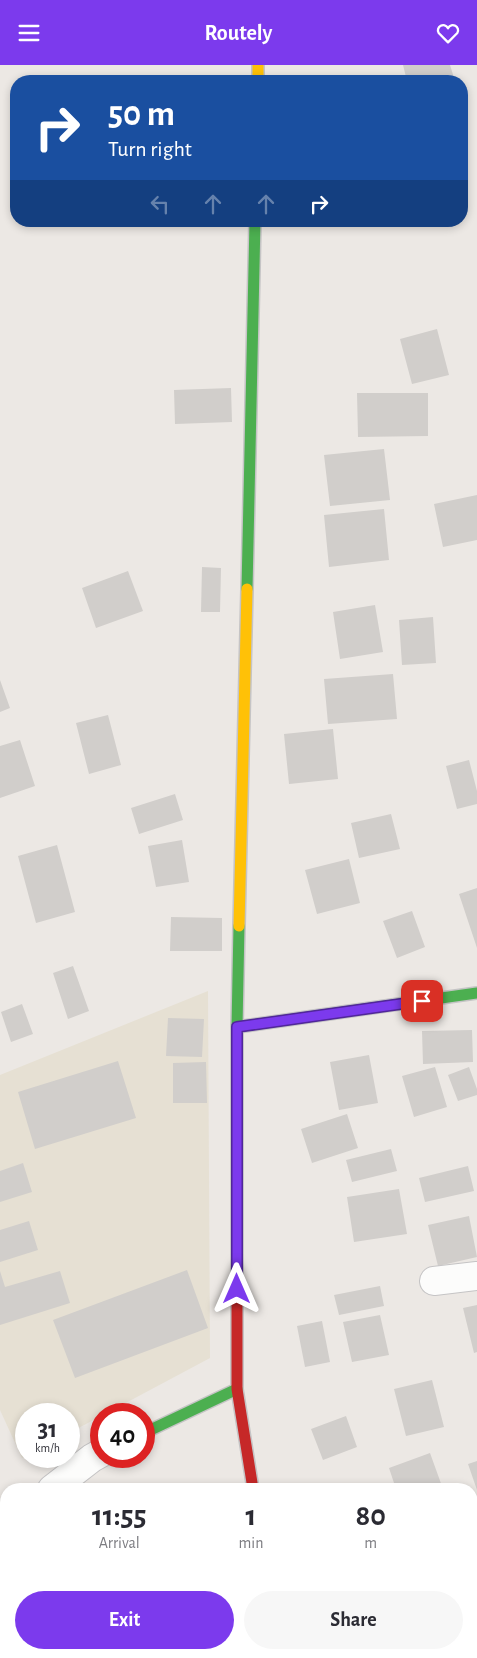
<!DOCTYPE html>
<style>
body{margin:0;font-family:"Alegreya Sans",sans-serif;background:#f7f7f7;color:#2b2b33;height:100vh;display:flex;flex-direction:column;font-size:19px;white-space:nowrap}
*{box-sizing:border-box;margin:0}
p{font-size:16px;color:#7c7c81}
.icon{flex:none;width:28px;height:28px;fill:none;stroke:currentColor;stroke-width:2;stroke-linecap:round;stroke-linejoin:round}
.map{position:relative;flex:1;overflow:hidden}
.details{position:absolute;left:0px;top:1418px;width:478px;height:176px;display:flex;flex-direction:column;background:#fff;border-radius:20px 20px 0 0;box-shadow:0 2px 8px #0003}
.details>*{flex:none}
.hud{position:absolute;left:10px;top:10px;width:458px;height:152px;border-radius:20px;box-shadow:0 2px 8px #0003;background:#1a4fa0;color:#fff;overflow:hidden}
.speed{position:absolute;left:15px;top:1338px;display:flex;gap:10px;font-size:25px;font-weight:700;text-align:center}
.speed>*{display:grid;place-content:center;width:65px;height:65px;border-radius:50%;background:#fff;box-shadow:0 2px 8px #0003;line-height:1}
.speed small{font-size:12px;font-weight:400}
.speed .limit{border:8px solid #d22;background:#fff;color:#111}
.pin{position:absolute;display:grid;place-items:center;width:42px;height:42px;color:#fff;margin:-21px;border-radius:10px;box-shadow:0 2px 8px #0006}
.me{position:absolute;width:55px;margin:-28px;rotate:0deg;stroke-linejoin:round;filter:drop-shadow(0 0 4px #0008)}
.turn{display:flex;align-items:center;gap:18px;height:105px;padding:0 15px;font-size:22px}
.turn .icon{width:65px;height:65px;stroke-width:2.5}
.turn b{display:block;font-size:35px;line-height:42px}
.lanes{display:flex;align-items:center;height:48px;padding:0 15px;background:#0003;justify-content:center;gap:25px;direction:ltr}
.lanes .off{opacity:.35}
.eta{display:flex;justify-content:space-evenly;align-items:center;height:85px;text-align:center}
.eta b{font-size:30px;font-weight:700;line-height:35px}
.cta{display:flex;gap:10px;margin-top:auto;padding:10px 15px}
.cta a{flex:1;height:58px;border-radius:30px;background:#7c3aed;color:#fff;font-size:20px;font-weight:700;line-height:58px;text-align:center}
.cta a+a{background:#f7f7f7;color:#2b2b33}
header{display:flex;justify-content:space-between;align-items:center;height:65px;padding:0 15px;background:#7c3aed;color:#fff;font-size:22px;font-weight:700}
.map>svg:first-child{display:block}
.education{fill:#e6e0d3}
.building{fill:#d1cecb}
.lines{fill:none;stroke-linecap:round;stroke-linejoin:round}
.street-casing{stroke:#c5c4c5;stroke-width:30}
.fast-casing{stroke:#c5c4c5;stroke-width:14}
.slow-casing{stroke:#c5c4c5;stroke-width:14}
.jam-casing{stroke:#c5c4c5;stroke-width:14}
.street{stroke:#fcfcfb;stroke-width:28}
.fast{stroke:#4caf50;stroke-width:11}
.slow{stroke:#ffc107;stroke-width:11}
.jam{stroke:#c62828;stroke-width:11}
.route-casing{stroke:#51269a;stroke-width:12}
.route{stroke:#7c3aed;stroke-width:9}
</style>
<header><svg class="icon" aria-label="menu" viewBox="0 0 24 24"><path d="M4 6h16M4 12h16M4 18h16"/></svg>Routely<svg class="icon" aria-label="heart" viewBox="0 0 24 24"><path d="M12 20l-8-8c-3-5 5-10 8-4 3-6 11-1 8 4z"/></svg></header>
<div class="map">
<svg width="477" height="1593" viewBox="0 0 477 1593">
<rect width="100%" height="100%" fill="#ece8e4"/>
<path class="education" d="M 208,926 L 210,1293 L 105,1349 L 101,1349 L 101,1351 L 69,1368 L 69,1349 L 26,1349 L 26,1391 L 22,1393 L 0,1345 L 0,1010 Z"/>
<path class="building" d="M 403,0 L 450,0 L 455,16 L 407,16 Z
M 437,264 L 449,310 L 412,319 L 400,274 Z
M 231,323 L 232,357 L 175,359 L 174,325 Z
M 357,328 L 428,328 L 428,371 L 358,372 Z
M 384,384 L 390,435 L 330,441 L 324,390 Z
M 477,430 L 477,475 L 443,482 L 434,439 Z
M 384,444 L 389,495 L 329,502 L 324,450 Z
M 202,502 L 221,503 L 220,547 L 201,547 Z
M 128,506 L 143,546 L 96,563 L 82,523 Z
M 375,540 L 383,587 L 340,594 L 333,547 Z
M 433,552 L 436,598 L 402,600 L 399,555 Z
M 393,609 L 397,654 L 328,659 L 324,614 Z
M 0,615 L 10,643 L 0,647 Z
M 108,650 L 121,700 L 89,709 L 76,658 Z
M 333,664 L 338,714 L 289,719 L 284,669 Z
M 20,675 L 35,721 L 0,733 L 0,681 Z
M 469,695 L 477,726 L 477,739 L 457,744 L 446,701 Z
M 175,729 L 183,755 L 139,769 L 131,743 Z
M 391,749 L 400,784 L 359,793 L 351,758 Z
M 182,775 L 189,817 L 156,822 L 148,781 Z
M 57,780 L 75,847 L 36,858 L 18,791 Z
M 349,794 L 360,838 L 317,849 L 305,805 Z
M 477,823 L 477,883 L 459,829 Z
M 412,846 L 425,882 L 397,893 L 383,856 Z
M 171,852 L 222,853 L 222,886 L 170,886 Z
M 73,901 L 89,946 L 68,954 L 53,908 Z
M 22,939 L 33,969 L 11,977 L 1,947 Z
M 168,953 L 204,954 L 202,992 L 166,991 Z
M 472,965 L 473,997 L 423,999 L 422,966 Z
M 369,990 L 378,1038 L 339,1045 L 330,997 Z
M 118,996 L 136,1053 L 35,1084 L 18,1027 Z
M 206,997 L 207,1038 L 173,1038 L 173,998 Z
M 435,1002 L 447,1042 L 414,1052 L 402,1011 Z
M 469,1002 L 477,1024 L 477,1030 L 458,1036 L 448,1010 Z
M 347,1049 L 358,1083 L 312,1098 L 301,1064 Z
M 391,1084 L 397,1106 L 352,1117 L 346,1095 Z
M 23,1098 L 32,1127 L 0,1137 L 0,1106 Z
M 468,1101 L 474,1126 L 425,1137 L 419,1113 Z
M 399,1124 L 407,1169 L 354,1177 L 347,1132 Z
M 469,1151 L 477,1192 L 438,1201 L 428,1160 Z
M 29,1156 L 38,1185 L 0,1197 L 0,1165 Z
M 187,1205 L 208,1263 L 75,1313 L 53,1255 Z
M 0,1206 L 5,1222 L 60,1206 L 70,1238 L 0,1260 Z
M 380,1221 L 384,1241 L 339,1250 L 334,1230 Z
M 477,1240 L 477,1287 L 474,1288 L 463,1243 Z
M 380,1250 L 389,1290 L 352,1297 L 343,1257 Z
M 322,1256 L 330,1297 L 305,1302 L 297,1261 Z
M 432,1315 L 444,1362 L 406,1371 L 394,1324 Z
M 346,1351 L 357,1382 L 323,1395 L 311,1364 Z
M 430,1388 L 443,1424 L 396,1424 L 389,1403 Z
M 477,1396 L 477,1425 L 468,1399 Z
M 6,1485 L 6,1522 L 0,1505 L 0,1488 Z
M 396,1588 L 420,1588 L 422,1593 L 398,1593 Z"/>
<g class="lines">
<defs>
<path id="street" d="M 434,1216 L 477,1211
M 52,1424 L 92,1393 L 101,1388
M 0,1463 L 6,1458"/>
<path id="fast" d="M 247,524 L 255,156
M 237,962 L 477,928
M 237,1233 L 237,962 L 239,861
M 144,1368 L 237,1324"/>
<path id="slow" d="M 258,0 L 258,16
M 239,861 L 247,524
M 279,1588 L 280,1593"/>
<path id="jam" d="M 237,1233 L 237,1324 L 253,1424"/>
</defs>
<use href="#street" class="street-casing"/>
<use href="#fast" class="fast-casing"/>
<use href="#slow" class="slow-casing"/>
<use href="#jam" class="jam-casing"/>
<use href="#street" class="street"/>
<use href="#fast" class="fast"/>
<use href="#slow" class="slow"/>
<use href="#jam" class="jam"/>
</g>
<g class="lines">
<defs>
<path id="route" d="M 237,1224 L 237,962 L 422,936"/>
</defs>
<use href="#route" class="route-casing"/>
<use href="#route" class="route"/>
</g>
</svg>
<div class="speed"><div>31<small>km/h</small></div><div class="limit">40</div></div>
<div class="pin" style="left:422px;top:936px;background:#d93025"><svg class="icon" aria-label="arrive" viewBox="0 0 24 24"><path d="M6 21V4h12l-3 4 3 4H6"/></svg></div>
<svg class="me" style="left:237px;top:1224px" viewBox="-20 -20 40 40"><path d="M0-17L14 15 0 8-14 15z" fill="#7c3aed" stroke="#fff" stroke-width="4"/></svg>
<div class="hud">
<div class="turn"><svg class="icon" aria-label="right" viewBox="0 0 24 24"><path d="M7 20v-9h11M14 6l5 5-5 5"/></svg><div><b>50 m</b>Turn right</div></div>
<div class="lanes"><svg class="icon off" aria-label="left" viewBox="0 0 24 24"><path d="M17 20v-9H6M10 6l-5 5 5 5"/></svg><svg class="icon off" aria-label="ahead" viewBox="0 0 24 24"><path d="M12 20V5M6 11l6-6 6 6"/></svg><svg class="icon off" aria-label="ahead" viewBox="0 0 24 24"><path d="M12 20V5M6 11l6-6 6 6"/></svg><svg class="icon" aria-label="right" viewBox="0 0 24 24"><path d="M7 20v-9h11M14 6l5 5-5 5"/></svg></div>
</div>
<section class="details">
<div class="eta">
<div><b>11:55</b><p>Arrival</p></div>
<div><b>1</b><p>min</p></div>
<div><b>80</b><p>m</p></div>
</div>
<div class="cta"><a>Exit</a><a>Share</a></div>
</section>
</div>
